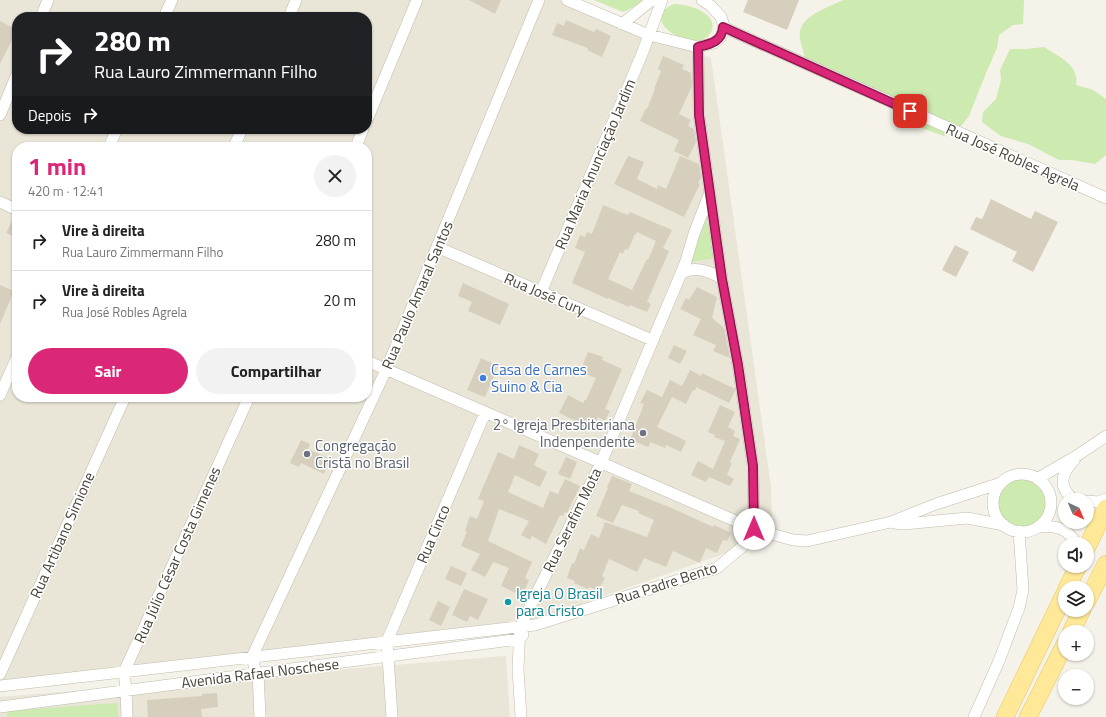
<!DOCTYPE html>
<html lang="pt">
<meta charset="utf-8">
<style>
body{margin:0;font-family:"Titillium Web",sans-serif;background:#f2f2f2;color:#222;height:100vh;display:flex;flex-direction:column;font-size:15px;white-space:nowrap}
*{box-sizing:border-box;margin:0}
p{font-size:13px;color:#767676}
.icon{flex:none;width:22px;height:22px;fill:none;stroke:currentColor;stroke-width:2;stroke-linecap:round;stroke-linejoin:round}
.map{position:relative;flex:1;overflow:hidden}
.details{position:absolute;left:12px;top:142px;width:360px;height:260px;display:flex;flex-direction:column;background:#fff;border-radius:16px;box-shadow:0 1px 3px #0004}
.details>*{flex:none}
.banner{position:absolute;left:12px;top:12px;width:360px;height:122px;border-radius:16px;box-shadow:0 1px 3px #0004;background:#202124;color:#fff;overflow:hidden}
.needle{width:26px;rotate:136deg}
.buttons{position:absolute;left:1058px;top:493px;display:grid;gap:8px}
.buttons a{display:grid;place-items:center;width:36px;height:36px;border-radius:50%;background:#fff;box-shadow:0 1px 3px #0004;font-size:20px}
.pin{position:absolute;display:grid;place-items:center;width:34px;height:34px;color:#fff;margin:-17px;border-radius:8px;box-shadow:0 2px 6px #0006}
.me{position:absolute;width:44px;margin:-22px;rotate:0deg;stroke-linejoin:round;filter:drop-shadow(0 0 3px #0008)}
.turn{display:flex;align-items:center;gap:14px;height:84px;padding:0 16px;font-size:18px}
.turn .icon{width:52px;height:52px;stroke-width:2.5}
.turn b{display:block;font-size:28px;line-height:34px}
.then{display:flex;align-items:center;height:38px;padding:0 16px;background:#0003;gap:8px;font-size:15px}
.round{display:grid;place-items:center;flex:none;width:42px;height:42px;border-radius:21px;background:#f2f2f2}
.summary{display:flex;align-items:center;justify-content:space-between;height:68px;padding:0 16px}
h1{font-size:24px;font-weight:700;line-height:30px;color:#db2777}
.button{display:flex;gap:8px;margin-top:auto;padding:8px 16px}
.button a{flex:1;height:46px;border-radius:24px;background:#db2777;color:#fff;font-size:16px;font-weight:700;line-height:46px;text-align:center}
.button a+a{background:#f2f2f2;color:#222}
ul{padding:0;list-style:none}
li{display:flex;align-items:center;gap:12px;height:60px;padding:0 16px;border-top:1px solid #e0e0e0}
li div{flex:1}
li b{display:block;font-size:15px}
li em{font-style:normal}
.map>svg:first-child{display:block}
.residential{fill:#e9e5d7;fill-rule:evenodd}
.green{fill:#cdeab1}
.building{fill:#d7cfbe;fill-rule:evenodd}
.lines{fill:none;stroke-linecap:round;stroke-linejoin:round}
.street-casing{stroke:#c1bbab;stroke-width:12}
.primary-casing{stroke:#e8c864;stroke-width:18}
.street{stroke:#fff;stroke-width:11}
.primary{stroke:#ffe898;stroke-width:17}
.route-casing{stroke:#8e194d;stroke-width:10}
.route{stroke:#db2777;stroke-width:7}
.shop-dot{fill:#3f7fe0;stroke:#fff;stroke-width:1.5}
.worship-dot{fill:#6b7280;stroke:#fff;stroke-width:1.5}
.culture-dot{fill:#0f9aa8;stroke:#fff;stroke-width:1.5}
.labels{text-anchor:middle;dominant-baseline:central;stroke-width:3;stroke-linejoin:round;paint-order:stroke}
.street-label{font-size:15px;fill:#494337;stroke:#fff}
.shop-label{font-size:15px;fill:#366cbe;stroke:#fff;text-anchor:start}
.worship-label{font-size:15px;fill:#5b616d;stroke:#fff;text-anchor:end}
.culture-label{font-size:15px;fill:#0d838f;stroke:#fff;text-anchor:start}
</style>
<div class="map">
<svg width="1106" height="717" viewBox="0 0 1106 717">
<rect width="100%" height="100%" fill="#f5f2e9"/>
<path class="residential" d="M 0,0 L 575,0 L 711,58 L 771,487 L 772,537 L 541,618 L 214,658 L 0,682 ZM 17,17 L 367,17 L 367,129 L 17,129 ZM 17,147 L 367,147 L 367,397 L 17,397 Z
M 506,656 L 510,717 L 0,717 L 0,697 Z"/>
<path class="green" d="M 594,0 L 643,0 L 637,5 L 623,12 Z
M 843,0 L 1024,0 L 1023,24 L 1013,25 L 999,35 L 997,48 L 986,73 L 969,116 L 961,126 L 944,136 L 924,129 L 909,121 L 886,104 L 805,60 C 804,52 801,45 800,39 C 796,16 828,8 843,0 Z
M 674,4 C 687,4 717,12 712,30 C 710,35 706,38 701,40 C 680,45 640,18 674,4 Z
M 1044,47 C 1058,56 1080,65 1076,85 L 1093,90 L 1106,99 L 1106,155 L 1095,164 L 1072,160 L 1059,160 L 1028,144 L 1001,136 L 982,122 L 983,112 L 996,99 L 1001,80 L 1000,70 L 1010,49 L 1027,49 Z
M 706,217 L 717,258 L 691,262 L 689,261 Z
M998 503a24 24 0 1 1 48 0a24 24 0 1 1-48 0Z
M 117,703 L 118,717 L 7,717 L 7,711 Z"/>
<path class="building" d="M 469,0 L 501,0 L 495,14 Z
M 748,0 L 799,0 L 787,30 L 743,12 Z
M 566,20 L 594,32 L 596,29 L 611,36 L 602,57 L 587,50 L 588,48 L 552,35 L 557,23 L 564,26 Z
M 0,21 L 17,30 L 0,64 Z
M 663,56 L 684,65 L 682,69 L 691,73 L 692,86 L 679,114 L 691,120 L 688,126 L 694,129 L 696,142 L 688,158 L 674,151 L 679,140 L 640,121 L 646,108 L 647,109 L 655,89 L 654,89 L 661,71 L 658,69 Z
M 628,156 L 644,162 L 637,179 L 657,189 L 658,185 L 666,189 L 680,156 L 699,164 L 701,178 L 698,183 L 700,184 L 684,217 L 614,184 Z
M 991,199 L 1031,219 L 1035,211 L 1058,222 L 1033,272 L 1012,261 L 1017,252 L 970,229 L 976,217 L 982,219 Z
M 603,205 L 628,215 L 630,212 L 672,230 L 663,248 L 669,251 L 647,302 L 651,304 L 647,312 L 630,305 L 629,307 L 608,298 L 608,299 L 572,283 L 585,252 L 575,248 L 580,235 L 585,237 L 587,232 L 592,234 ZM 637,232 L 656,241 L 648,260 L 647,259 L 632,290 L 608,279 L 620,252 L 623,254 L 625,249 L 628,250 L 635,234 L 636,234 Z
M 14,216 L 17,217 L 17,238 L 6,233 Z
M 955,245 L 969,252 L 956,277 L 942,270 Z
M 463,283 L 509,304 L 500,325 L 468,311 L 472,302 L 458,296 Z
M 0,285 L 14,291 L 0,324 Z
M 697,287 L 717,297 L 712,318 L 724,328 L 730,358 L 713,351 L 716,345 L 693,335 L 701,319 L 680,309 L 686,298 L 689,300 Z
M 674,345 L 687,351 L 680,364 L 668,358 Z
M 588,352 L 603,357 L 602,360 L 622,369 L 605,409 L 610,411 L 605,421 L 598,417 L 594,425 L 591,424 L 588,431 L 575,424 L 576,421 L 559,413 L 568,395 L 583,403 L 585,400 L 586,400 L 596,378 L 580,372 Z
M 481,358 L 498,366 L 485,397 L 467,390 Z
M 690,370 L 701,376 L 702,373 L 735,389 L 735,391 L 729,403 L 696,387 L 695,391 L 693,390 L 686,404 L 672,397 L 657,427 L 686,441 L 681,452 L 666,445 L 665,448 L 650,442 L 649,447 L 630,440 L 644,404 L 640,403 L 647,390 L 662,397 L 670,380 L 682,386 Z
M 720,405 L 735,412 L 728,427 L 735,431 L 733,436 L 740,439 L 730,462 L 732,463 L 727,475 L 734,479 L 730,486 L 709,477 L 706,482 L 691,475 L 698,461 L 713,469 L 725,441 L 714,437 L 715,435 L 708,432 Z
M 301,440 L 310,444 L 308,449 L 330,459 L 324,474 L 301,463 L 299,467 L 290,463 Z
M 519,445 L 539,454 L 534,465 L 547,472 L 540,487 L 515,475 L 508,492 L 543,508 L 550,491 L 558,494 L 565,479 L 580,486 L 567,513 L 565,512 L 563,516 L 560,515 L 546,544 L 532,536 L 530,540 L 521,535 L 529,521 L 499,509 L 488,541 L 532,562 L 525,578 L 529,580 L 522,596 L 501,586 L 509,568 L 493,562 L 485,577 L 471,570 L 480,554 L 461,546 L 467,532 L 465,531 L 470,516 L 477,519 L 484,501 L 478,499 L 498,452 L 514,459 Z
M 566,457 L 577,462 L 570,479 L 558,474 Z
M 612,476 L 632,484 L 629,491 L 674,509 L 713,527 L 714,525 L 731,533 L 727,541 L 723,540 L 717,553 L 706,548 L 700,563 L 673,551 L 666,567 L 644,558 L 637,572 L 609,559 L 602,576 L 605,578 L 598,591 L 589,587 L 588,589 L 574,583 L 575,581 L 567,578 L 572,563 L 574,564 L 580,548 L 584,550 L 591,534 L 599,538 L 605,522 L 647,537 L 654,520 L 638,513 L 639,511 L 622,505 L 613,523 L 596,516 L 608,488 L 607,487 Z
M 451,566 L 467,573 L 461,586 L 445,579 Z
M 464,589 L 488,599 L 478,620 L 470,616 L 467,622 L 452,615 Z
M 438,601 L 450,607 L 441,626 L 429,620 Z
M 217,693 L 218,707 L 201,709 L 202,717 L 148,717 L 147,700 L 202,696 L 202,694 Z"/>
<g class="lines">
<defs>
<path id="street" d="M 567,0 L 649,35 L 698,47 L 714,43 L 720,38 L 723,32 L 723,23 L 721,17 L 711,6 L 702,0
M 41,17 L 48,0
M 164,17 L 172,0
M 289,17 L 296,0
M 622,24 L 652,0
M 723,27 L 1106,198
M 0,115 L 17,74
M 367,120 L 417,0
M 109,147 L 117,129
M 234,147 L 242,129
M 356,147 L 363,129
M 0,202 L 17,210
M 437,247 L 652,340
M 681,273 C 695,266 709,270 722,279
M 541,292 L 642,54 L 662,0
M 367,361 L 754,529 L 793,540 L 807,541 L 891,522 L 936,504 L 1001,483
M 0,395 L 17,357
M993 503a29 29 0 1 1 58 0a29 29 0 1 1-58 0Z
M 1037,479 L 1078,455 L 1106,436
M 1070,496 C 1057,484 1064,470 1075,459
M 1087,501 L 1098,502 L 1106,499
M 894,523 L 904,524 L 967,518 L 1004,525
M 1038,527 C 1056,525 1067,528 1077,544
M 256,673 L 252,657 L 386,370 L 539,0
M 258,673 L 260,717
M 0,674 L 125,397
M 0,686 L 535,625 L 717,568 L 748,542 L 754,529 L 753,466 L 738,365 L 722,279 L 699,115 L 698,47
M 0,707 L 519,639 L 523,635
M 127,717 L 126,690 L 124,672 L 249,397
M 392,717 L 387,641 L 482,420 L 487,413
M 521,717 L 518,669 L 520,627 L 601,463 L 685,264 L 694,234 L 709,195
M 974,717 L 999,661 L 1019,608 L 1023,590 L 1019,531"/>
<path id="primary" d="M 1087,547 L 1106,508
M 1067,588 L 1078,566
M 1087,601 L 1106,564
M 1071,632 L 1082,610
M 1005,717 L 1065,593
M 1028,717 L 1065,644"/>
</defs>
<use href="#street" class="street-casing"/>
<use href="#primary" class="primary-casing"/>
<use href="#street" class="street"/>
<use href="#primary" class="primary"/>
</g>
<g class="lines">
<defs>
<path id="route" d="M 754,529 L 753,466 L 738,365 L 722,279 L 699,115 L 698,47 C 710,44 722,42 723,27 L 910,111"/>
</defs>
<use href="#route" class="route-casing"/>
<use href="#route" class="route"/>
</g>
<circle class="shop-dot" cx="483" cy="378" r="4"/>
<g class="worship-dot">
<circle cx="643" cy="433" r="4"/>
<circle cx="307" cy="454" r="4"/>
</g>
<circle class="culture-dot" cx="508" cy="602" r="4"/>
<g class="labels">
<g class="street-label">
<text transform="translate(1013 157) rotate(24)">Rua José Robles Agrela</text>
<text transform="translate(595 164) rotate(-67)">Rua Maria Anunciação Jardim</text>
<text transform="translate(545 294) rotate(23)">Rua José Cury</text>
<text transform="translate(417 295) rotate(-67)">Rua Paulo Amaral Santos</text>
<text transform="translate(572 520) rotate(-64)">Rua Serafim Mota</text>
<text transform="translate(433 534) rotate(-67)">Rua Cinco</text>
<text transform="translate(62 535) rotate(-66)">Rua Artibano Simione</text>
<text transform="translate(177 555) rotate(-66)">Rua Júlio César Costa Gimenes</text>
<text transform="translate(666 583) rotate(-18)">Rua Padre Bento</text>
<text transform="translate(260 673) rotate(-7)">Avenida Rafael Noschese</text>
</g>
<g class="shop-label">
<text x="491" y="369">Casa de Carnes<tspan x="491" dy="17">Suino &amp; Cia</tspan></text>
</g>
<g class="worship-label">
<text x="635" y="424">2° Igreja Presbiteriana<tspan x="635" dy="17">Indenpendente</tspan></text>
<text x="315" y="445" text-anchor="start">Congregação<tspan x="315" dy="17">Cristã no Brasil</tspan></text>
</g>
<g class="culture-label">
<text x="516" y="593">Igreja O Brasil<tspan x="516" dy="17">para Cristo</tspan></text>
</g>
</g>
</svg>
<div class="buttons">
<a><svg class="needle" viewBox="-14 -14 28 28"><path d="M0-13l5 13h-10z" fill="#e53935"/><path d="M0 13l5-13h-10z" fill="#767676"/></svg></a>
<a><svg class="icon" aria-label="sound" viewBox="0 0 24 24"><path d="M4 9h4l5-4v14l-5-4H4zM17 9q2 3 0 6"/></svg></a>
<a><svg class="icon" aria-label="layers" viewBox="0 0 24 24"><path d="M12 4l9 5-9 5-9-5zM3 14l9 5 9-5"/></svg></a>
<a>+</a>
<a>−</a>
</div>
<div class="pin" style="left:910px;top:111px;background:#d93025"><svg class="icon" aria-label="arrive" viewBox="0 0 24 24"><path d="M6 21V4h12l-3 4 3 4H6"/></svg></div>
<svg class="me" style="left:754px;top:529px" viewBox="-20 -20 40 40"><circle r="19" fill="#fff"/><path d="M0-13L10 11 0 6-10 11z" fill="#db2777"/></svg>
<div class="banner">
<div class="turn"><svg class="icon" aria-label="right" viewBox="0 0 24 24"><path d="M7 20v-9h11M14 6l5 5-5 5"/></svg><div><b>280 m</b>Rua Lauro Zimmermann Filho</div></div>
<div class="then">Depois<svg class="icon" aria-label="right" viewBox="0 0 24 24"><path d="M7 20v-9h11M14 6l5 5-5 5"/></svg></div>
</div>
<section class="details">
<div class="summary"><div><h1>1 min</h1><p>420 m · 12:41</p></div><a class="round"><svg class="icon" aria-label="close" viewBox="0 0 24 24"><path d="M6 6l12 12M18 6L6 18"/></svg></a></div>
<ul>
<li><svg class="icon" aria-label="right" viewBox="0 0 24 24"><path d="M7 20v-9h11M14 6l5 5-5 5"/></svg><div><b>Vire à direita</b><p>Rua Lauro Zimmermann Filho</p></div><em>280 m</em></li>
<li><svg class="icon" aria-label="right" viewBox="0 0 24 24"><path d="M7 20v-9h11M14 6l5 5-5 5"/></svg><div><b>Vire à direita</b><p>Rua José Robles Agrela</p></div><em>20 m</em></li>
</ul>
<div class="button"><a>Sair</a><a>Compartilhar</a></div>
</section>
</div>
